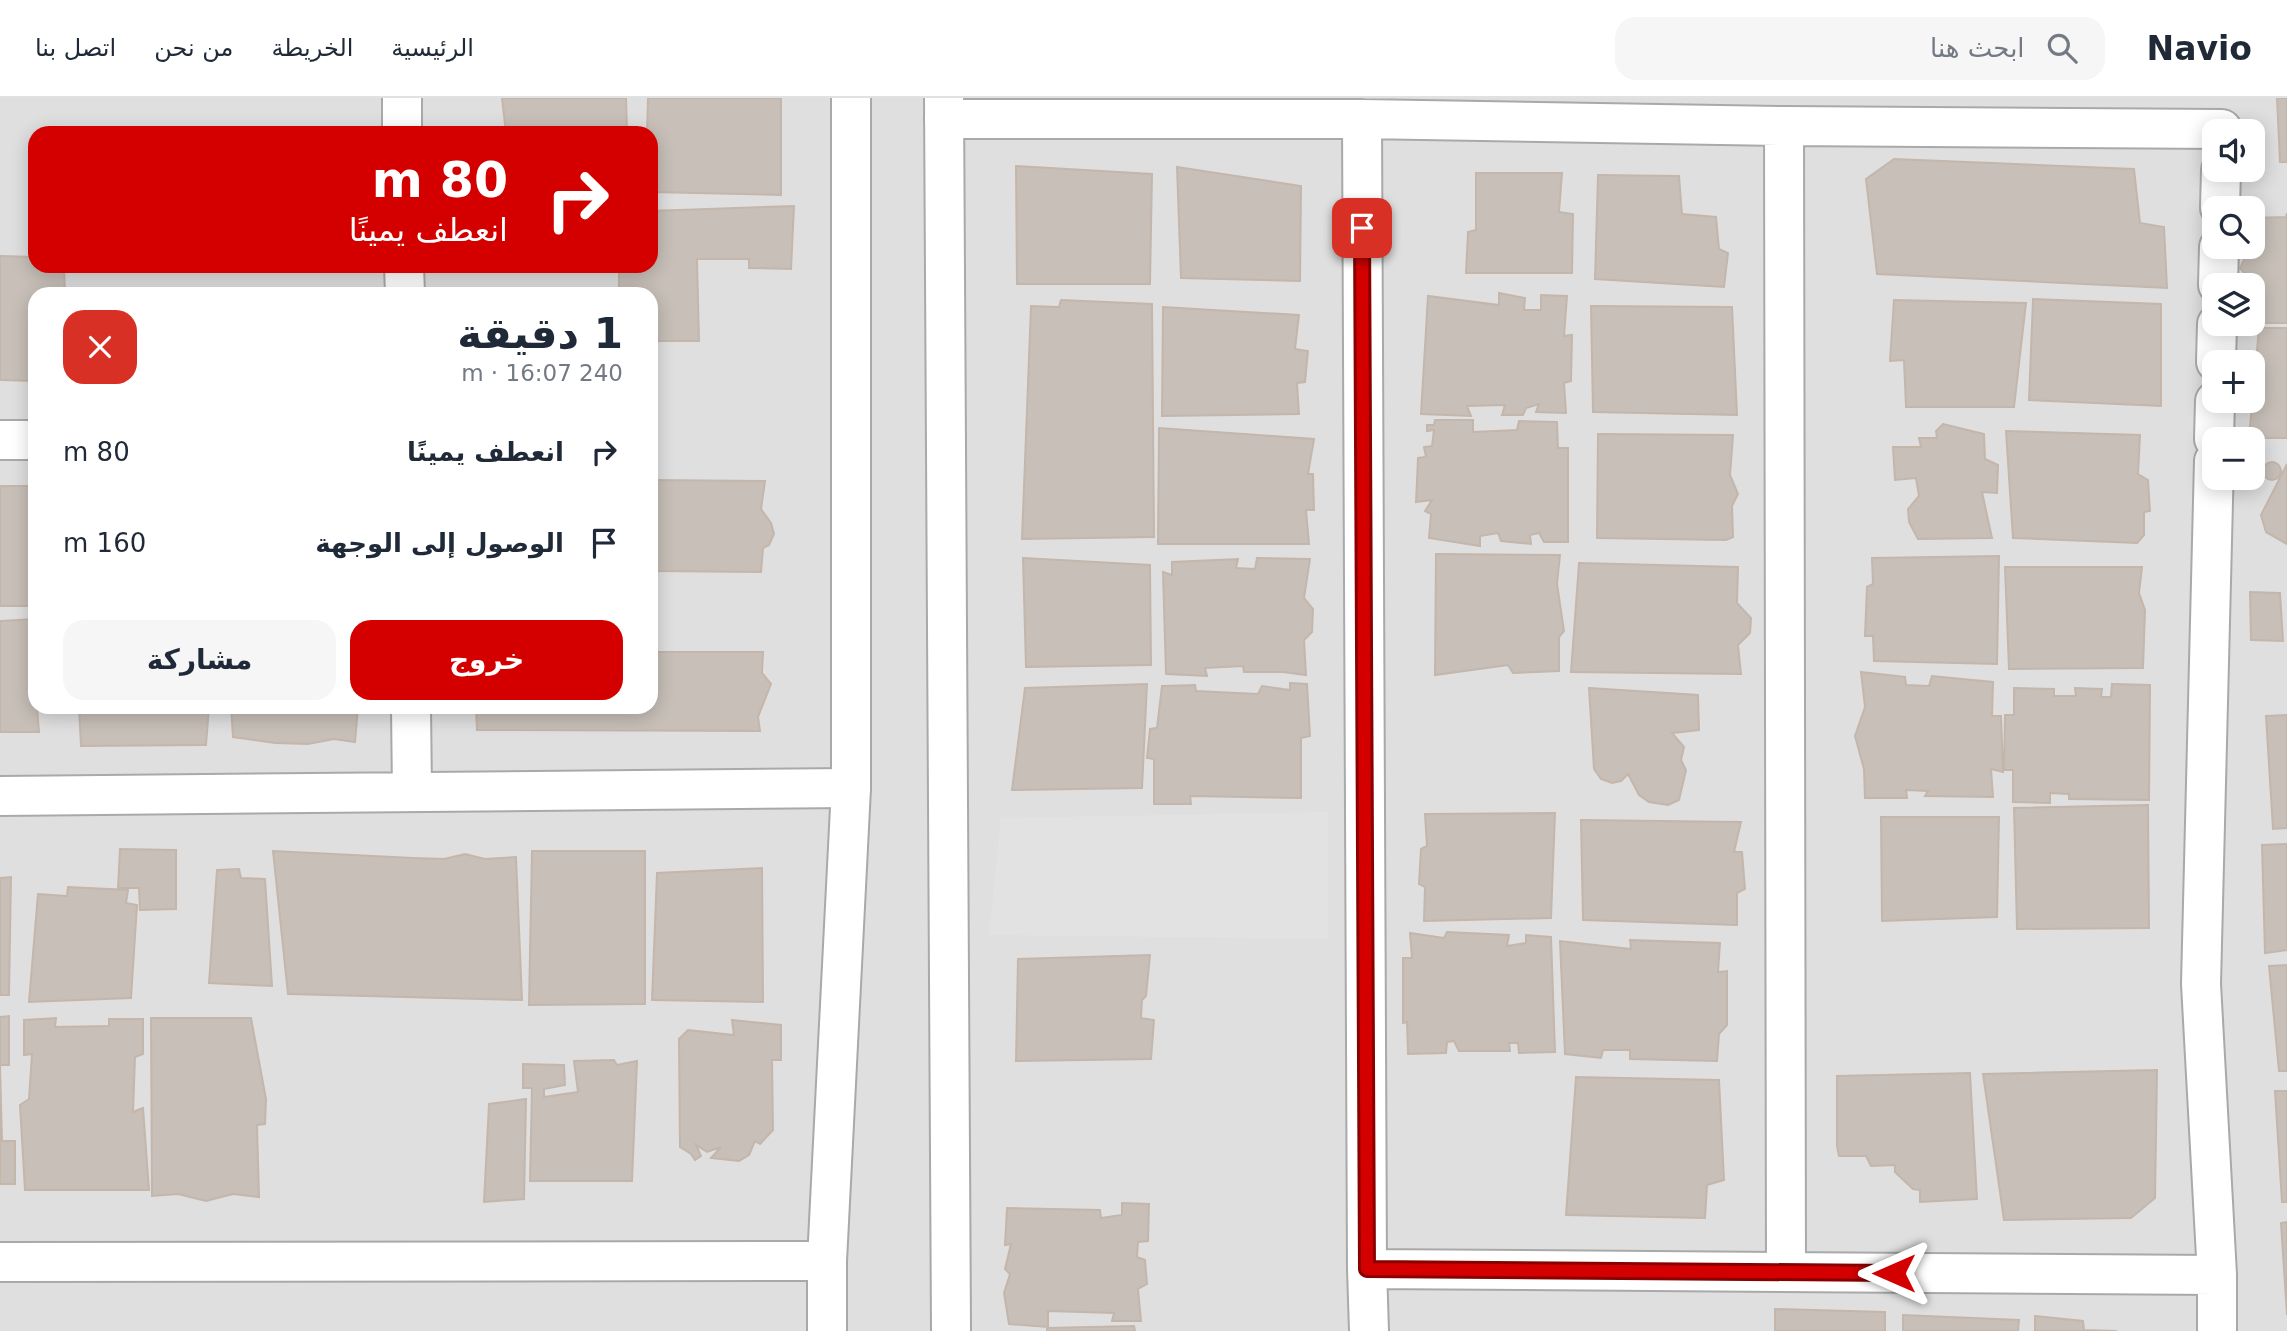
<!DOCTYPE html>
<html lang="ar">
<meta charset="utf-8">
<style>
body{margin:0;font-family:"DejaVu Sans","Noto Naskh Arabic",sans-serif;background:#f6f6f7;color:#1f2937;direction:rtl;height:100vh;display:flex;flex-direction:column;font-size:26px;white-space:nowrap}
*{box-sizing:border-box;margin:0}
p{font-size:23px;color:#747a83}
.icon{flex:none;width:38px;height:38px;fill:none;stroke:currentColor;stroke-width:2;stroke-linecap:round;stroke-linejoin:round}
.map{position:relative;flex:1;overflow:hidden;direction:ltr}
.sheet{position:absolute;left:28px;top:189px;width:630px;height:427px;display:flex;flex-direction:column;background:#fff;border-radius:21px;box-shadow:0 4px 18px #0003;direction:rtl}
.sheet>*{flex:none}
.banner{position:absolute;left:28px;top:28px;width:630px;height:147px;border-radius:21px;box-shadow:0 4px 18px #0003;direction:rtl;background:#d40000;color:#fff;overflow:hidden}
.fabs{position:absolute;left:2202px;top:21px;display:grid;gap:14px}
.fabs a{display:grid;place-items:center;width:63px;height:63px;border-radius:14px;background:#fff;box-shadow:0 4px 18px #0003;font-size:35px}
.pin{position:absolute;display:grid;place-items:center;width:60px;height:60px;color:#fff;margin:-30px;border-radius:14px;box-shadow:0 4px 10px #0006}
.me{position:absolute;width:77px;margin:-38px;rotate:270deg;stroke-linejoin:round;filter:drop-shadow(0 0 5px #0008)}
.turn{display:flex;align-items:center;gap:24px;height:147px;padding:0 35px;font-size:32px}
.turn .icon{width:91px;height:91px;stroke-width:2.5}
.turn b{display:block;font-size:49px;line-height:60px}
.round{display:grid;place-items:center;flex:none;width:74px;height:74px;border-radius:21px;background:#f6f6f7}
.headline{display:flex;align-items:center;justify-content:space-between;height:119px;padding:0 35px}
h1{font-size:42px;font-weight:700;line-height:52px}
.primary-button{display:flex;gap:14px;margin-top:auto;padding:14px 35px}
.primary-button a{flex:1;height:80px;border-radius:21px;background:#d40000;color:#fff;font-size:28px;font-weight:700;line-height:80px;text-align:center}
.primary-button a+a{background:#f6f6f7;color:#1f2937}
ul{padding:0;list-style:none}
li{display:flex;align-items:center;gap:21px;height:91px;padding:0 35px}
li div{flex:1}
li b{display:block;font-size:26px}
li em{font-style:normal}
header{display:flex;align-items:center;gap:42px;box-sizing:border-box;height:98px;padding:0 35px;background:#fff;border-bottom:2px solid #e0e1e3}
header strong{font-size:33px}
nav{display:flex;gap:38px;margin-inline-start:auto;font-size:24px}
.search{width:490px;height:63px;background:#f6f6f7;display:flex;align-items:center;gap:18px;box-sizing:border-box;padding:0 24px;border-radius:21px;color:#747a83;font-size:26px}
.map>svg:first-child{display:block}
.residential{fill:#e0dfdf;fill-rule:evenodd}
.parking{fill:#e2e2e2}
.building{fill:#c7bfb8;stroke:#c4b6ab;stroke-width:2}
.lines{fill:none;stroke-linecap:round;stroke-linejoin:round}
.minor-casing{stroke:#a9a9a9;stroke-width:42}
.tertiary-casing{stroke:#a9a9a9;stroke-width:42}
.minor{stroke:#fff;stroke-width:38}
.tertiary{stroke:#fff;stroke-width:38}
.route-casing{stroke:#8a0000;stroke-width:18}
.route{stroke:#d40000;stroke-width:12}
</style>
<header>
<strong>Navio</strong>
<div class="search"><svg class="icon" aria-label="search" viewBox="0 0 24 24"><circle cx="10" cy="10" r="6"/><path d="M15 15l6 6"/></svg>ابحث هنا</div>
<nav><a>الرئيسية</a><a>الخريطة</a><a>من نحن</a><a>اتصل بنا</a></nav>
</header>
<div class="map">
<svg width="2287" height="1233" viewBox="0 0 2287 1233">
<rect width="100%" height="100%" fill="#f2efe9"/>
<path class="residential" d="M 0,0 L 2287,0 L 2287,1233 L 0,1233 ZM 2214,33 L 2252,33 L 2252,72 L 2214,72 ZM 35,35 L 651,35 L 651,168 L 35,168 ZM 2214,110 L 2252,110 L 2252,149 L 2214,149 ZM 2214,187 L 2252,187 L 2252,226 L 2214,226 ZM 35,196 L 651,196 L 651,609 L 35,609 ZM 2214,264 L 2252,264 L 2252,303 L 2214,303 ZM 2214,341 L 2252,341 L 2252,380 L 2214,380 Z"/>
<path class="parking" d="M 1328,714 L 1328,841 L 989,837 L 1001,720 Z"/>
<path class="building" d="M 502,0 L 626,0 L 627,35 L 506,35 Z
M 648,0 L 781,0 L 781,97 L 651,94 L 651,35 L 647,35 Z
M 2277,0 L 2287,0 L 2287,64 L 2280,64 Z
M 1894,61 L 2134,71 L 2140,125 L 2164,129 L 2167,190 L 1877,176 L 1866,81 Z
M 1016,68 L 1152,76 L 1150,186 L 1017,186 Z
M 1177,69 L 1301,88 L 1300,183 L 1181,180 Z
M 1476,75 L 1562,75 L 1559,114 L 1573,116 L 1572,175 L 1466,175 L 1468,134 L 1476,132 Z
M 1598,77 L 1679,78 L 1682,116 L 1716,119 L 1719,151 L 1728,155 L 1724,189 L 1595,181 Z
M 794,108 L 791,171 L 749,170 L 749,161 L 697,161 L 699,243 L 651,243 L 651,196 L 619,196 L 619,168 L 651,168 L 651,113 Z
M 2287,115 L 2287,225 L 2258,225 L 2255,187 L 2240,170 L 2250,149 L 2252,149 L 2252,120 L 2286,119 Z
M 0,158 L 35,159 L 35,168 L 64,168 L 65,196 L 35,196 L 35,283 L 0,282 Z
M 1499,195 L 1525,200 L 1524,212 L 1541,212 L 1541,197 L 1567,198 L 1564,238 L 1572,237 L 1571,283 L 1564,285 L 1566,315 L 1536,314 L 1539,306 L 1526,310 L 1523,317 L 1502,317 L 1505,307 L 1467,308 L 1471,318 L 1421,316 L 1428,198 L 1499,207 Z
M 2033,201 L 2161,206 L 2161,308 L 2029,302 Z
M 1061,202 L 1152,206 L 1154,439 L 1022,441 L 1031,208 L 1059,209 Z
M 1894,202 L 2026,205 L 2014,309 L 1906,309 L 1904,262 L 1890,263 Z
M 1591,208 L 1732,209 L 1737,317 L 1593,314 Z
M 1163,209 L 1299,217 L 1295,251 L 1308,253 L 1305,284 L 1297,285 L 1299,316 L 1162,318 Z
M 2259,230 L 2287,230 L 2287,340 L 2249,340 Z
M 1435,322 L 1473,322 L 1473,334 L 1517,332 L 1519,323 L 1557,324 L 1558,350 L 1568,350 L 1568,444 L 1544,444 L 1539,435 L 1530,437 L 1531,446 L 1501,443 L 1498,435 L 1480,438 L 1480,448 L 1429,440 L 1431,416 L 1425,413 L 1432,402 L 1416,404 L 1418,360 L 1426,359 L 1424,349 L 1432,348 L 1434,332 L 1427,333 L 1427,327 L 1434,327 Z
M 1943,326 L 1984,336 L 1985,361 L 1998,367 L 1997,395 L 1982,394 L 1992,440 L 1918,441 L 1909,424 L 1908,411 L 1919,398 L 1916,380 L 1895,382 L 1893,349 L 1921,349 L 1919,340 L 1937,340 L 1936,333 Z
M 1159,330 L 1314,341 L 1308,376 L 1313,376 L 1314,412 L 1306,412 L 1309,446 L 1158,446 Z
M 2006,333 L 2140,337 L 2138,376 L 2148,382 L 2150,413 L 2144,414 L 2144,437 L 2137,445 L 2013,440 Z
M 1598,336 L 1733,337 L 1730,377 L 1738,396 L 1732,408 L 1733,439 L 1726,442 L 1597,440 Z
M2263 373a9 9 0 1 1 18 0a9 9 0 1 1-18 0Z
M 2287,366 L 2287,446 L 2266,434 L 2261,417 Z
M 651,382 L 765,383 L 761,411 L 771,425 L 774,436 L 769,447 L 763,450 L 761,474 L 651,473 Z
M 0,388 L 35,388 L 35,508 L 0,508 Z
M 1436,456 L 1560,457 L 1557,486 L 1564,533 L 1559,539 L 1559,573 L 1513,575 L 1508,567 L 1435,577 Z
M 1999,458 L 1997,566 L 1874,563 L 1873,538 L 1865,538 L 1867,489 L 1873,486 L 1872,460 Z
M 1023,460 L 1150,467 L 1151,567 L 1026,569 Z
M 1257,460 L 1310,461 L 1304,500 L 1313,511 L 1312,534 L 1304,542 L 1306,577 L 1283,574 L 1244,574 L 1243,568 L 1205,570 L 1207,578 L 1166,576 L 1163,474 L 1172,477 L 1172,464 L 1238,461 L 1236,470 L 1255,471 Z
M 1579,465 L 1738,469 L 1737,505 L 1751,520 L 1750,535 L 1738,547 L 1741,576 L 1571,574 Z
M 2005,469 L 2142,469 L 2139,495 L 2145,512 L 2143,570 L 2009,571 Z
M 2250,494 L 2280,495 L 2283,543 L 2251,542 Z
M 35,521 L 35,609 L 37,609 L 39,634 L 0,634 L 0,523 Z
M 651,554 L 763,554 L 762,575 L 771,586 L 758,619 L 760,633 L 477,632 L 476,609 L 651,609 Z
M 1861,574 L 1905,579 L 1906,587 L 1929,588 L 1932,578 L 1993,584 L 1992,618 L 2001,618 L 2003,674 L 1991,671 L 1993,699 L 1925,698 L 1928,693 L 1906,692 L 1907,700 L 1865,700 L 1864,671 L 1855,638 L 1865,609 Z
M 1290,585 L 1307,586 L 1310,638 L 1301,640 L 1301,700 L 1190,698 L 1191,706 L 1154,706 L 1154,661 L 1147,660 L 1150,631 L 1157,630 L 1162,588 L 1195,587 L 1196,593 L 1258,596 L 1262,588 L 1290,592 Z
M 1147,586 L 1142,690 L 1012,692 L 1025,590 Z
M 2112,586 L 2150,587 L 2149,702 L 2069,701 L 2069,696 L 2050,695 L 2050,705 L 2013,704 L 2013,672 L 2004,672 L 2005,617 L 2014,617 L 2014,590 L 2054,591 L 2054,598 L 2076,598 L 2075,590 L 2102,591 L 2101,599 L 2111,599 Z
M 1589,590 L 1698,597 L 1699,632 L 1672,635 L 1684,649 L 1681,662 L 1686,672 L 1679,702 L 1668,707 L 1649,704 L 1639,697 L 1628,676 L 1621,683 L 1612,685 L 1601,681 L 1594,671 Z
M 79,609 L 209,609 L 206,647 L 81,648 Z
M 231,609 L 358,609 L 355,644 L 334,641 L 308,646 L 275,645 L 233,639 Z
M 2287,617 L 2287,730 L 2273,731 L 2266,618 Z
M 2148,707 L 2149,830 L 2017,831 L 2014,710 Z
M 1555,715 L 1551,820 L 1424,823 L 1425,789 L 1419,786 L 1421,751 L 1427,748 L 1425,716 Z
M 1881,719 L 1999,719 L 1997,819 L 1882,823 Z
M 1581,722 L 1741,724 L 1734,754 L 1742,754 L 1745,791 L 1737,795 L 1737,827 L 1583,822 Z
M 2287,746 L 2287,852 L 2265,855 L 2262,747 Z
M 120,751 L 176,752 L 176,811 L 140,812 L 139,790 L 118,790 Z
M 273,753 L 413,760 L 444,761 L 465,756 L 485,761 L 516,759 L 522,902 L 288,896 Z
M 532,753 L 645,753 L 645,906 L 529,907 Z
M 762,770 L 763,904 L 652,902 L 657,775 Z
M 239,771 L 241,780 L 265,781 L 272,888 L 209,885 L 217,772 Z
M 11,779 L 9,897 L 0,897 L 0,780 Z
M 68,789 L 128,792 L 126,805 L 137,807 L 131,900 L 29,904 L 38,796 L 67,798 Z
M 1447,834 L 1509,837 L 1507,848 L 1526,845 L 1526,837 L 1551,839 L 1555,954 L 1519,955 L 1518,945 L 1509,945 L 1510,953 L 1459,953 L 1454,943 L 1447,944 L 1446,955 L 1408,956 L 1407,924 L 1403,925 L 1403,860 L 1412,860 L 1410,835 L 1444,840 Z
M 1630,842 L 1720,845 L 1718,874 L 1727,873 L 1727,927 L 1719,936 L 1717,963 L 1630,961 L 1630,952 L 1603,952 L 1601,960 L 1565,956 L 1560,843 L 1631,851 Z
M 1150,857 L 1146,898 L 1142,902 L 1141,920 L 1154,922 L 1151,961 L 1016,963 L 1018,861 Z
M 2287,867 L 2287,973 L 2279,973 L 2269,868 Z
M 9,918 L 9,967 L 0,967 L 2,1043 L 15,1043 L 15,1086 L 0,1086 L 0,919 Z
M 56,920 L 55,929 L 109,928 L 109,921 L 143,921 L 143,956 L 135,959 L 133,1014 L 143,1010 L 149,1092 L 25,1092 L 20,1007 L 29,1001 L 32,956 L 24,957 L 24,922 Z
M 151,920 L 251,920 L 266,1001 L 265,1026 L 257,1027 L 259,1099 L 233,1096 L 206,1103 L 178,1096 L 152,1098 Z
M 732,922 L 781,927 L 781,962 L 772,962 L 773,1032 L 760,1046 L 755,1043 L 749,1057 L 739,1063 L 711,1060 L 721,1049 L 707,1054 L 696,1047 L 701,1058 L 695,1062 L 691,1056 L 680,1049 L 679,941 L 688,932 L 734,937 Z
M 614,962 L 617,967 L 637,963 L 632,1083 L 530,1083 L 532,990 L 523,990 L 523,966 L 564,967 L 565,987 L 544,991 L 544,999 L 578,994 L 574,963 Z
M 2157,972 L 2155,1100 L 2131,1120 L 2004,1122 L 1983,976 Z
M 1970,975 L 1977,1101 L 1920,1104 L 1920,1092 L 1913,1091 L 1895,1074 L 1895,1067 L 1871,1068 L 1866,1058 L 1839,1058 L 1837,1048 L 1837,978 Z
M 1576,979 L 1719,982 L 1724,1082 L 1707,1087 L 1705,1120 L 1566,1117 Z
M 2275,993 L 2287,993 L 2287,1104 L 2282,1104 Z
M 526,1001 L 524,1101 L 484,1104 L 489,1006 Z
M 1122,1105 L 1149,1106 L 1148,1143 L 1138,1144 L 1137,1159 L 1145,1162 L 1147,1186 L 1138,1191 L 1141,1223 L 1112,1223 L 1114,1215 L 1048,1213 L 1048,1229 L 1009,1226 L 1004,1195 L 1010,1176 L 1005,1171 L 1011,1146 L 1005,1147 L 1007,1110 L 1100,1112 L 1101,1120 L 1122,1117 Z
M 2287,1124 L 2287,1217 L 2281,1125 Z
M 1775,1211 L 1885,1214 L 1885,1233 L 1775,1233 Z
M 1903,1217 L 2019,1222 L 2018,1233 L 1903,1233 Z
M 2035,1218 L 2083,1223 L 2084,1232 L 2117,1233 L 2035,1233 Z
M 1134,1228 L 1135,1233 L 1047,1233 L 1047,1230 Z"/>
<g class="lines">
<defs>
<path id="minor" d="M 402,0 L 402,35
M 944,21 L 1362,21 L 1784,28 L 2222,31
M 1362,21 L 1367,1171 L 1369,1233
M 1784,28 L 1786,1174
M 2220,110 L 2221,72
M 404,168 L 405,196
M 2218,187 L 2219,149
M 2216,264 L 2217,226
M 2214,341 L 2215,303
M 0,342 L 35,342
M 2214,363 L 2201,886 L 2217,1177 L 2217,1233
M 411,609 L 412,694
M 0,698 L 851,690
M 1367,1171 L 2217,1177"/>
<path id="tertiary" d="M 944,0 L 951,1233
M 0,1164 L 827,1163
M 827,1233 L 827,1163 L 851,690 L 851,0"/>
</defs>
<use href="#minor" class="minor-casing"/>
<use href="#tertiary" class="tertiary-casing"/>
<use href="#minor" class="minor"/>
<use href="#tertiary" class="tertiary"/>
</g>
<g class="lines">
<defs>
<path id="route" d="M 1362,130 L 1367,1171 L 1894,1175"/>
</defs>
<use href="#route" class="route-casing"/>
<use href="#route" class="route"/>
</g>
</svg>
<div class="fabs">
<a><svg class="icon" aria-label="sound" viewBox="0 0 24 24"><path d="M4 9h4l5-4v14l-5-4H4zM17 9q2 3 0 6"/></svg></a>
<a><svg class="icon" aria-label="search" viewBox="0 0 24 24"><circle cx="10" cy="10" r="6"/><path d="M15 15l6 6"/></svg></a>
<a><svg class="icon" aria-label="layers" viewBox="0 0 24 24"><path d="M12 4l9 5-9 5-9-5zM3 14l9 5 9-5"/></svg></a>
<a>+</a>
<a>−</a>
</div>
<div class="pin" style="left:1362px;top:130px;background:#d93025"><svg class="icon" aria-label="arrive" viewBox="0 0 24 24"><path d="M6 21V4h12l-3 4 3 4H6"/></svg></div>
<svg class="me" style="left:1894px;top:1175px" viewBox="-20 -20 40 40"><path d="M0-17L14 15 0 8-14 15z" fill="#d40000" stroke="#fff" stroke-width="4"/></svg>
<div class="banner">
<div class="turn"><svg class="icon" aria-label="right" viewBox="0 0 24 24"><path d="M7 20v-9h11M14 6l5 5-5 5"/></svg><div><b>80 m</b>انعطف يمينًا</div></div>
</div>
<section class="sheet">
<div class="headline"><div><h1>1 دقيقة</h1><p>240 m · 16:07</p></div><a class="round" style="background:#d93025;color:#fff"><svg class="icon" aria-label="close" viewBox="0 0 24 24"><path d="M6 6l12 12M18 6L6 18"/></svg></a></div>
<ul>
<li><svg class="icon" aria-label="right" viewBox="0 0 24 24"><path d="M7 20v-9h11M14 6l5 5-5 5"/></svg><div><b>انعطف يمينًا</b></div><em>80 m</em></li>
<li><svg class="icon" aria-label="arrive" viewBox="0 0 24 24"><path d="M6 21V4h12l-3 4 3 4H6"/></svg><div><b>الوصول إلى الوجهة</b></div><em>160 m</em></li>
</ul>
<div class="primary-button"><a>خروج</a><a>مشاركة</a></div>
</section>
</div>
